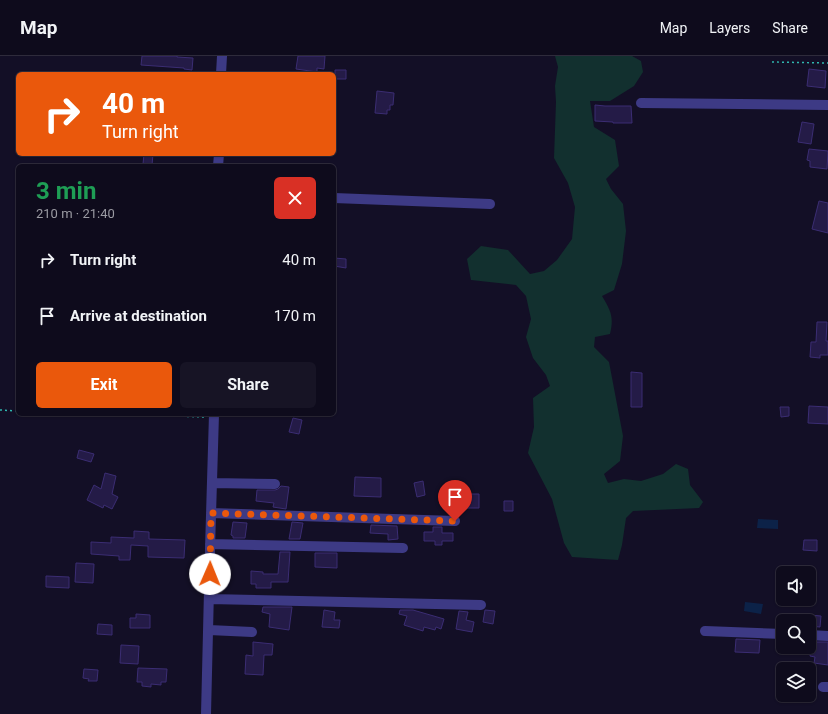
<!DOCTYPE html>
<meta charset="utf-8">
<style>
body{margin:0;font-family:Roboto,sans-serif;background:#171425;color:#f1f3f6;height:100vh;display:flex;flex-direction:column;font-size:15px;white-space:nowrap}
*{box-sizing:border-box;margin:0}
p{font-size:13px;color:#9b9ba3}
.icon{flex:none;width:22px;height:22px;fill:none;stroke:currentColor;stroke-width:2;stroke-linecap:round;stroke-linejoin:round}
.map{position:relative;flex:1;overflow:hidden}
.panel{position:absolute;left:16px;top:108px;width:320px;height:252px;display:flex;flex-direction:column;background:#0e0b1c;border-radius:6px;box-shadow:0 1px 3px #0004,0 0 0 1px #2e2b3b}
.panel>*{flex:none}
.top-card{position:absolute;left:16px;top:16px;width:320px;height:84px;border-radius:6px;box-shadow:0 1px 3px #0004,0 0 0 1px #2e2b3b;background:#ea580c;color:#fff;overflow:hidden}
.buttons{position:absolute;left:776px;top:510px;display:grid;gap:8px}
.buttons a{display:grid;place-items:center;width:40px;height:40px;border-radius:6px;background:#0e0b1c;box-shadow:0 1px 3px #0004,0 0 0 1px #2e2b3b;font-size:20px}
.pin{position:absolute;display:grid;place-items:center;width:34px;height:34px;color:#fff;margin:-41px -17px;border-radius:50% 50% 50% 0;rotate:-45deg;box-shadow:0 0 4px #0007}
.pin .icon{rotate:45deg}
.me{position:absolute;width:44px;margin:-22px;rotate:1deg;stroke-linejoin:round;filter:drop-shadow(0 0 3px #0008)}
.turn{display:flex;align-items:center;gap:14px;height:84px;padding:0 20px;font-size:18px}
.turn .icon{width:52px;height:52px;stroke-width:2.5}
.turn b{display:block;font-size:28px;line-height:34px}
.round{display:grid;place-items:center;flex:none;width:42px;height:42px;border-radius:6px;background:#171425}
.head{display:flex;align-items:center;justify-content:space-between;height:68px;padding:0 20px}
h1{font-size:24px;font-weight:700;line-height:30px;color:#1e9e55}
.cta{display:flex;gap:8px;margin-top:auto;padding:8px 20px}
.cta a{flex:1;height:46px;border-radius:6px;background:#ea580c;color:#fff;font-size:16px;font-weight:700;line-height:46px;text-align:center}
.cta a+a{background:#171425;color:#f1f3f6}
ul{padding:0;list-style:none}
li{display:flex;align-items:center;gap:12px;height:56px;padding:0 20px}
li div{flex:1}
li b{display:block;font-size:15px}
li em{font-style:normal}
header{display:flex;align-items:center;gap:24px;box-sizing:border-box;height:56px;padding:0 20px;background:#0e0b1c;border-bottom:1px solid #2e2b3b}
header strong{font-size:19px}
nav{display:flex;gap:22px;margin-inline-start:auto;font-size:14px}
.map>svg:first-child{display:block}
.green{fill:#12302f}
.water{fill:#0c2248}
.building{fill:#241b47;stroke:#3b2d73}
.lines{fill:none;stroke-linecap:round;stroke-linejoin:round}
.path{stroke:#2fb8b0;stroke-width:1.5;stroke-dasharray:2 3;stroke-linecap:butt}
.minor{stroke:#3d3a85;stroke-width:10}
.route{stroke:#ea580c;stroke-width:7;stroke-dasharray:0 12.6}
</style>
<header>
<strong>Map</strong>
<nav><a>Map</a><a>Layers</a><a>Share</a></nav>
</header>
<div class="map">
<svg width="828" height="658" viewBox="0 0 828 658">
<rect width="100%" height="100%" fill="#130f26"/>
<path class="green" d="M 555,0 L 632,0 L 641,5 L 643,16 L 634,30 L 610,45 L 590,45 L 594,71 L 615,84 L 619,110 L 606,123 L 611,133 L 623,148 L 626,175 L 622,208 L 614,234 L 602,240 C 611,255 614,261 610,278 L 595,281 L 594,291 L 609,306 L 623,380 L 620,405 L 604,418 L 608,427 L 624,423 L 641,425 L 663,418 L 676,408 L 688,413 L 690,429 L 703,446 L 699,452 L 633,455 L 626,462 L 622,489 L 618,504 L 572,501 L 564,487 L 552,443 L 528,397 L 534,371 L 533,342 L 550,330 L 546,319 L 533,302 L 526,281 L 531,263 L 526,240 L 516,229 L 471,224 L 467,203 L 481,190 L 508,194 L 530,218 L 544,215 L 557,204 L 572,183 L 575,151 L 568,127 L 554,102 L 556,46 L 555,30 L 558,11 Z"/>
<path class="water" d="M 758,463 L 778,464 L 778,473 L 757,472 Z
M 745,546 L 763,548 L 761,558 L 744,555 Z"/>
<path class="building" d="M 142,0 L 177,0 L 177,1 L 193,2 L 192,14 L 184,13 L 184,12 L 141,9 Z
M 298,0 L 325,0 L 324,13 L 317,12 L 317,16 L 296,13 Z
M 809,13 L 826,15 L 825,32 L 807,30 Z
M 335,14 L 346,14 L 346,23 L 335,23 Z
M 377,35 L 394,37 L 393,49 L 390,49 L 390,54 L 387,54 L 387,58 L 375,57 Z
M 595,49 L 605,50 L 631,50 L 632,67 L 613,67 L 613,66 L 595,65 Z
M 802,66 L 814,68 L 811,88 L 798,86 Z
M 809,93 L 828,95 L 827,113 L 810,111 L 810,105 L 807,104 Z
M 144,98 L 153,98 L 152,109 L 143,108 Z
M 819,145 L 828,147 L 828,177 L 812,173 Z
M 334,202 L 346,203 L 346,212 L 334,210 Z
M 817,266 L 827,266 L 826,285 L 828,285 L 828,299 L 820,299 L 820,302 L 810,301 L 811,286 L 816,286 Z
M 631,316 L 642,317 L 642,351 L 631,351 Z
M 809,350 L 828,351 L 828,368 L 808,367 Z
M 780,351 L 789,351 L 789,360 L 781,361 Z
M 293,362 L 302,364 L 299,378 L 289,376 Z
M 79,394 L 94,398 L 91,406 L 77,402 Z
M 105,417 L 116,420 L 112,438 L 118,441 L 112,453 L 104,449 L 103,452 L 87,444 L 94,429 L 101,433 Z
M 355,421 L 381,422 L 381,441 L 354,440 Z
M 423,425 L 425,439 L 417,441 L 414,427 Z
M 281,430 L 289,431 L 286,453 L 273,451 L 274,447 L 256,445 L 257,434 L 275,434 L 278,433 Z
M 462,438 L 479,438 L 479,452 L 462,452 Z
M 504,445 L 513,445 L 513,455 L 504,455 Z
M 233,466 L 247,467 L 245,482 L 233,482 L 233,480 L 231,479 Z
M 292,466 L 303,467 L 300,483 L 289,483 Z
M 371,469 L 397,470 L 398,483 L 388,484 L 388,478 L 370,477 Z
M 433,471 L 442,471 L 442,477 L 453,477 L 453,485 L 442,485 L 442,489 L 435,489 L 435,485 L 424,485 L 424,476 L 433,476 Z
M 134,475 L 149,476 L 149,483 L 185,484 L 184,502 L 148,501 L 148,490 L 131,489 L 130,504 L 119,504 L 119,500 L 91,498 L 91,486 L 111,487 L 111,481 L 134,482 Z
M 804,484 L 817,484 L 817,495 L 803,494 Z
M 280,496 L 290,496 L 288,526 L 271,526 L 271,532 L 256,532 L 256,528 L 251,528 L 251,515 L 263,516 L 263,518 L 278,518 Z
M 315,497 L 337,497 L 337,512 L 315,511 Z
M 76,507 L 94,508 L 93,527 L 75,526 Z
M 46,520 L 69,521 L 69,532 L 46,531 Z
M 263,551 L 292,551 L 289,574 L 269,571 L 270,558 L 262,556 Z
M 324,554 L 335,556 L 334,564 L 340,564 L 339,572 L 322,571 Z
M 400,554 L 413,554 L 444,563 L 441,573 L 436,571 L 435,574 L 424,571 L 423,575 L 404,569 L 407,560 L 399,558 Z
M 485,554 L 495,555 L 493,568 L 483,566 Z
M 459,555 L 468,556 L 466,564 L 474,566 L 472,576 L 456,573 Z
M 136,558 L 150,559 L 150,572 L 130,572 L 130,562 L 136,562 Z
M 809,559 L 821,560 L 820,571 L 809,570 Z
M 98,568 L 112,569 L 112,579 L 97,578 Z
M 736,583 L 760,584 L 759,597 L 735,596 Z
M 253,586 L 273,588 L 272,599 L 264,599 L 263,619 L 245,618 L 246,599 L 253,600 Z
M 812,586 L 828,586 L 828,609 L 814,607 L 815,601 L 810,600 Z
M 121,589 L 139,590 L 138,608 L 120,607 Z
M 138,612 L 167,613 L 166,626 L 161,626 L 161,629 L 151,628 L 151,631 L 142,630 L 142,626 L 137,626 Z
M 84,613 L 98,614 L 97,625 L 88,625 L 89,623 L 83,622 Z"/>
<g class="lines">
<path class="path" d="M 772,6 L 828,7
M 0,354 L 18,355
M 112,358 L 204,361"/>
<path class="minor" d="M 221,18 L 222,0
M 641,47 L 828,49
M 218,110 L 219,98
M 334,142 L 490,148
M 212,427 L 275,428
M 211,457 L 455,465
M 210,488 L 403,492
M 209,543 L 481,549
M 209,574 L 252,576
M 705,575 L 783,578
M 809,579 L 828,580
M 823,631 L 828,631
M 206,658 L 210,493 L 214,358"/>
</g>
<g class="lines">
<path class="route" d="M 210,518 L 211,457 L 455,465"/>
</g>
</svg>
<div class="buttons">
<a><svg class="icon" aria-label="sound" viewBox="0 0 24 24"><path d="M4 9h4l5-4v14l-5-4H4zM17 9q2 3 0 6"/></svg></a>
<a><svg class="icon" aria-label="search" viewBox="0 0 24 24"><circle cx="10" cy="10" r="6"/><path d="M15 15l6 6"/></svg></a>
<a><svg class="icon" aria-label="layers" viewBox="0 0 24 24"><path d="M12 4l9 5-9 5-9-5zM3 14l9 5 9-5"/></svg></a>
</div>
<div class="pin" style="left:455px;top:465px;background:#d93025"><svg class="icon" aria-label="arrive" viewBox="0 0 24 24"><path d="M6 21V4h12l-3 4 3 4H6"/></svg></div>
<svg class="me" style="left:210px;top:518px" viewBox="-20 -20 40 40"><circle r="19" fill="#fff"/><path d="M0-13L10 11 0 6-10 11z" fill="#ea580c"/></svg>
<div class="top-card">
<div class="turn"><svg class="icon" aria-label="right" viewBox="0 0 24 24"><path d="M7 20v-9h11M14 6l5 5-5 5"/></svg><div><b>40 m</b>Turn right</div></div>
</div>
<section class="panel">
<div class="head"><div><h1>3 min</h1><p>210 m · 21:40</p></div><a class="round" style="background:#d93025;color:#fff"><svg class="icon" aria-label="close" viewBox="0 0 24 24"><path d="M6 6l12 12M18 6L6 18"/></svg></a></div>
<ul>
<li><svg class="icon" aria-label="right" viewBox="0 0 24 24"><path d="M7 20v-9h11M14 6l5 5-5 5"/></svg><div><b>Turn right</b></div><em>40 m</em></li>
<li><svg class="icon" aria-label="arrive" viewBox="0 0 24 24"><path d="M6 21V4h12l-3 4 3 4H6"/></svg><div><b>Arrive at destination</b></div><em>170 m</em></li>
</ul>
<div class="cta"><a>Exit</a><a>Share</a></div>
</section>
</div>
